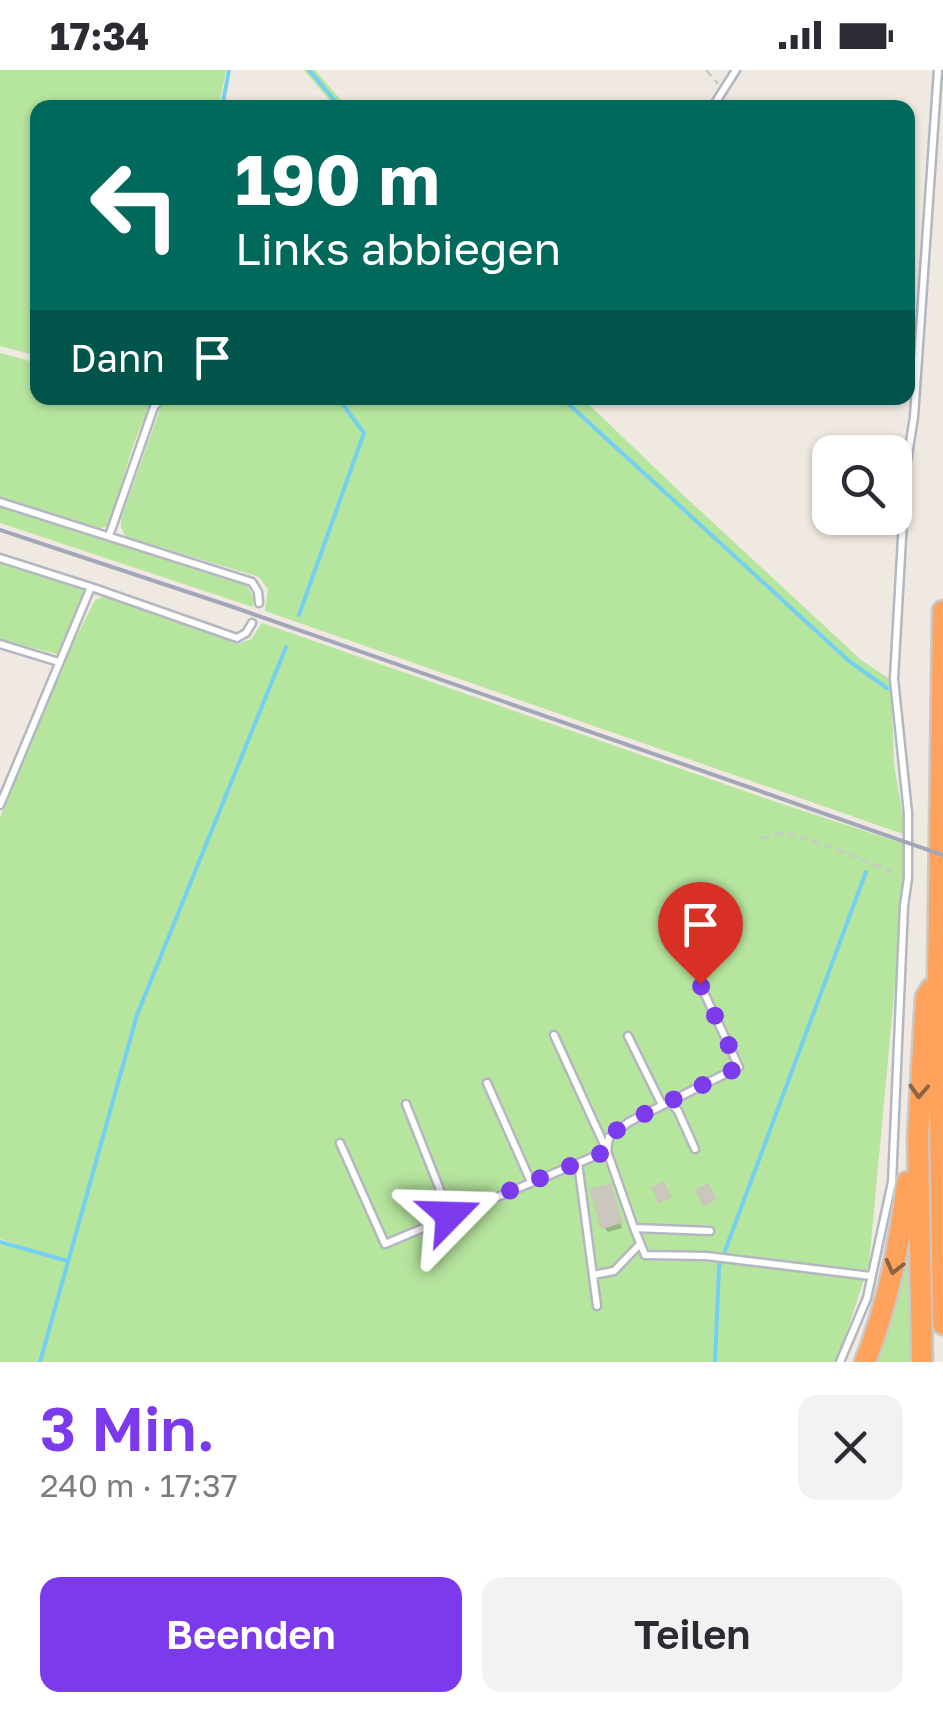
<!DOCTYPE html>
<html lang="de">
<meta charset="utf-8">
<style>
body{margin:0;font-family:"Golos Text",sans-serif;background:#f2f2f3;color:#2b2b33;height:100vh;display:flex;flex-direction:column;font-size:38px;white-space:nowrap}
*{box-sizing:border-box;margin:0}
p{font-size:32px;color:#7c7c81}
.icon{flex:none;width:55px;height:55px;fill:none;stroke:currentColor;stroke-width:2;stroke-linecap:round;stroke-linejoin:round}
.map{position:relative;height:1292px;overflow:hidden}
.sheet{display:flex;flex-direction:column;background:#fff;flex:1}
.sheet>*{flex:none}
.guide{position:absolute;left:30px;top:30px;width:885px;height:305px;border-radius:20px;box-shadow:0 2px 8px #0004;background:#00695c;color:#fff;overflow:hidden}
.fabs{position:absolute;left:812px;top:365px;display:grid;gap:20px}
.fabs a{display:grid;place-items:center;width:100px;height:100px;border-radius:20px;background:#fff;box-shadow:0 2px 8px #0004;font-size:50px}
.pin{position:absolute;display:grid;place-items:center;width:85px;height:85px;color:#fff;margin:-102px -42px;border-radius:50% 50% 50% 0;rotate:-45deg;box-shadow:0 0 10px #0007}
.pin .icon{rotate:45deg}
.me{position:absolute;width:110px;margin:-55px;rotate:68deg;stroke-linejoin:round;filter:drop-shadow(0 0 8px #0008)}
.turn{display:flex;align-items:center;gap:35px;height:210px;padding:0 40px;font-size:45px}
.turn .icon{width:130px;height:130px;stroke-width:2.5}
.turn b{display:block;font-size:70px;line-height:85px}
.then{display:flex;align-items:center;height:95px;padding:0 40px;background:#0003;gap:20px;font-size:38px}
.round{display:grid;place-items:center;flex:none;width:105px;height:105px;border-radius:20px;background:#f2f2f3}
.overview{display:flex;align-items:center;justify-content:space-between;height:170px;padding:0 40px}
h1{font-size:60px;font-weight:600;line-height:75px;color:#7c3aed}
.cta{display:flex;gap:20px;margin-top:auto;padding:20px 40px}
.cta a{flex:1;height:115px;border-radius:20px;background:#7c3aed;color:#fff;font-size:40px;font-weight:600;line-height:115px;text-align:center}
.cta a+a{background:#f2f2f3;color:#2b2b33}
.status{display:flex;justify-content:space-between;align-items:center;height:70px;padding:0 50px;background:#fff;direction:ltr}
.status svg{height:28px;fill:currentColor}
.map>svg:first-child{display:block}
.green{fill:#b6e59e}
.shadow{fill:#0003}
.lines{fill:none;stroke-linecap:round;stroke-linejoin:round}
.stream{stroke:#75cff0;stroke-width:4}
.building{fill:#cbc7bf;stroke:#cbc5ba;stroke-width:2.5}
.lane-casing{stroke:#b4b7c1;stroke-width:11}
.highway-casing{stroke:#c9c9c9;stroke-width:25}
.path{stroke:#c9c9c9;stroke-width:2.5;stroke-dasharray:8 5;stroke-linecap:butt}
.lane{stroke:#fff;stroke-width:6}
.highway{stroke:#ffa35c;stroke-width:20}
.rail{stroke:#a3a6b8;stroke-width:4}
.oneway{stroke:#8c6343}
.route{stroke:#7c3aed;stroke-width:18;stroke-dasharray:0 32.4}
</style>
<div class="status"><b>17:34</b><svg viewBox="0 0 49 12"><path d="M0 12V9h3v3zM5 12V6h3v6zM10 12V3h3v9zM15 12V0h3v12zM26 1h20v11H26zM47 4h2v5h-2z"/></svg></div>
<div class="map">
<svg width="943" height="1292" viewBox="0 0 943 1292">
<rect width="100%" height="100%" fill="#efe9e1"/>
<path class="green" d="M 0,0 L 226,0 L 219,37 L 38,38 L 37,286 L 0,276 Z
M 304,0 L 315,0 L 347,37 L 335,37 Z
M 0,283 L 37,293 L 38,328 L 158,328 C 132,361 124,410 112,449 L 106,457 L 100,458 L 0,428 Z
M 169,328 L 490,328 L 505,332 L 517,328 L 582,328 L 679,421 L 861,590 L 891,610 L 894,694 L 906,765 L 265,541 L 268,519 L 259,507 L 126,467 L 121,457 L 121,449 L 160,339 Z
M 0,437 L 247,516 L 253,527 L 253,537 L 0,453 Z
M 0,488 L 91,517 L 60,585 L 0,569 Z
M 106,526 L 238,574 L 251,569 L 262,553 L 782,734 L 908,775 L 869,1194 L 837,1292 L 0,1292 L 0,1173 L 24,1179 L 16,1174 L 0,1169 L 0,748 C 28,674 58,600 95,530 Z
M 903,1182 L 912,1182 L 916,1292 L 872,1292 Z"/>
<path class="shadow" d="M 612,1123 L 622,1158 L 608,1162 L 604,1157 Z"/>
<g class="lines">
<path class="stream" d="M 309,0 L 341,38
M 222,38 L 229,0
M 562,328 L 849,591 L 887,618
M 299,545 L 364,363 L 338,328
M 0,1172 L 68,1191
M 40,1292 L 137,945 L 286,577
M 715,1292 L 719,1197 L 725,1181 L 866,802"/>
</g>
<path class="building" d="M 663,1113 L 670,1126 L 660,1132 L 653,1118 Z
M 610,1115 L 621,1152 L 602,1158 L 591,1120 Z
M 708,1115 L 715,1129 L 703,1134 L 697,1120 Z"/>
<g class="lines">
<defs>
<path id="lane" d="M 712,38 L 736,0
M 0,432 L 252,512 L 258,522 L 259,533
M 109,466 L 154,337 L 162,328
M 0,488 L 91,517
M 0,574 L 59,592
M 0,735 L 91,517 L 237,568 L 246,563 L 252,553
M 628,966 L 662,1035
M 487,1013 L 531,1112
M 670,1032 L 678,1041 L 695,1079
M 406,1034 L 450,1145
M 340,1073 L 385,1174 L 607,1081 L 554,965
M 578,1093 L 597,1236
M 634,1158 L 607,1081 L 609,1067 L 629,1052 L 739,997 L 700,914
M 710,1161 L 634,1158 L 645,1185 L 706,1186 L 871,1206
M 593,1205 L 614,1201 L 640,1174
M 840,1292 L 867,1228 L 892,1112 L 904,836 L 908,808 L 908,743 L 894,609 L 906,397 L 914,347 L 938,0"/>
<path id="highway" d="M 943,541 L 938,909 L 943,1254
M 865,1292 C 888,1234 900,1175 907,1112
M 922,1292 L 918,1067 L 926,927 L 931,919"/>
</defs>
<use href="#lane" class="lane-casing"/>
<use href="#highway" class="highway-casing"/>
<path class="path" d="M 706,0 L 718,14
M 762,768 C 767,767 772,765 777,764 C 801,761 871,794 897,804"/>
<use href="#lane" class="lane"/>
<use href="#highway" class="highway"/>
<path class="rail" d="M 0,460 L 233,537 L 943,785"/>
</g>
<defs><path id="oneway-chevron" d="M-2-3.5L2.5 0L-2 3.5" fill="none" stroke-width="1.6" stroke-linecap="round" stroke-linejoin="round" transform="scale(2.5)"/></defs>
<g class="oneway">
<use href="#oneway-chevron" transform="translate(919 1021) rotate(93)"/>
<use href="#oneway-chevron" transform="translate(894 1197) rotate(104)"/>
</g>
<g class="lines">
<path class="route" d="M 450,1145 L 607,1081 L 609,1066 L 628,1052 L 739,997 L 700,914"/>
</g>
</svg>
<div class="fabs">
<a><svg class="icon" aria-label="search" viewBox="0 0 24 24"><circle cx="10" cy="10" r="6"/><path d="M15 15l6 6"/></svg></a>
</div>
<div class="pin" style="left:700px;top:914px;background:#d93025"><svg class="icon" aria-label="arrive" viewBox="0 0 24 24"><path d="M6 21V4h12l-3 4 3 4H6"/></svg></div>
<svg class="me" style="left:450px;top:1145px" viewBox="-20 -20 40 40"><path d="M0-17L14 15 0 8-14 15z" fill="#7c3aed" stroke="#fff" stroke-width="4"/></svg>
<div class="guide">
<div class="turn"><svg class="icon" aria-label="left" viewBox="0 0 24 24"><path d="M17 20v-9H6M10 6l-5 5 5 5"/></svg><div><b>190 m</b>Links abbiegen</div></div>
<div class="then">Dann<svg class="icon" aria-label="arrive" viewBox="0 0 24 24"><path d="M6 21V4h12l-3 4 3 4H6"/></svg></div>
</div>
</div>
<section class="sheet">
<div class="overview"><div><h1>3 Min.</h1><p>240 m · 17:37</p></div><a class="round"><svg class="icon" aria-label="close" viewBox="0 0 24 24"><path d="M6 6l12 12M18 6L6 18"/></svg></a></div>
<div class="cta"><a>Beenden</a><a>Teilen</a></div>
</section>
